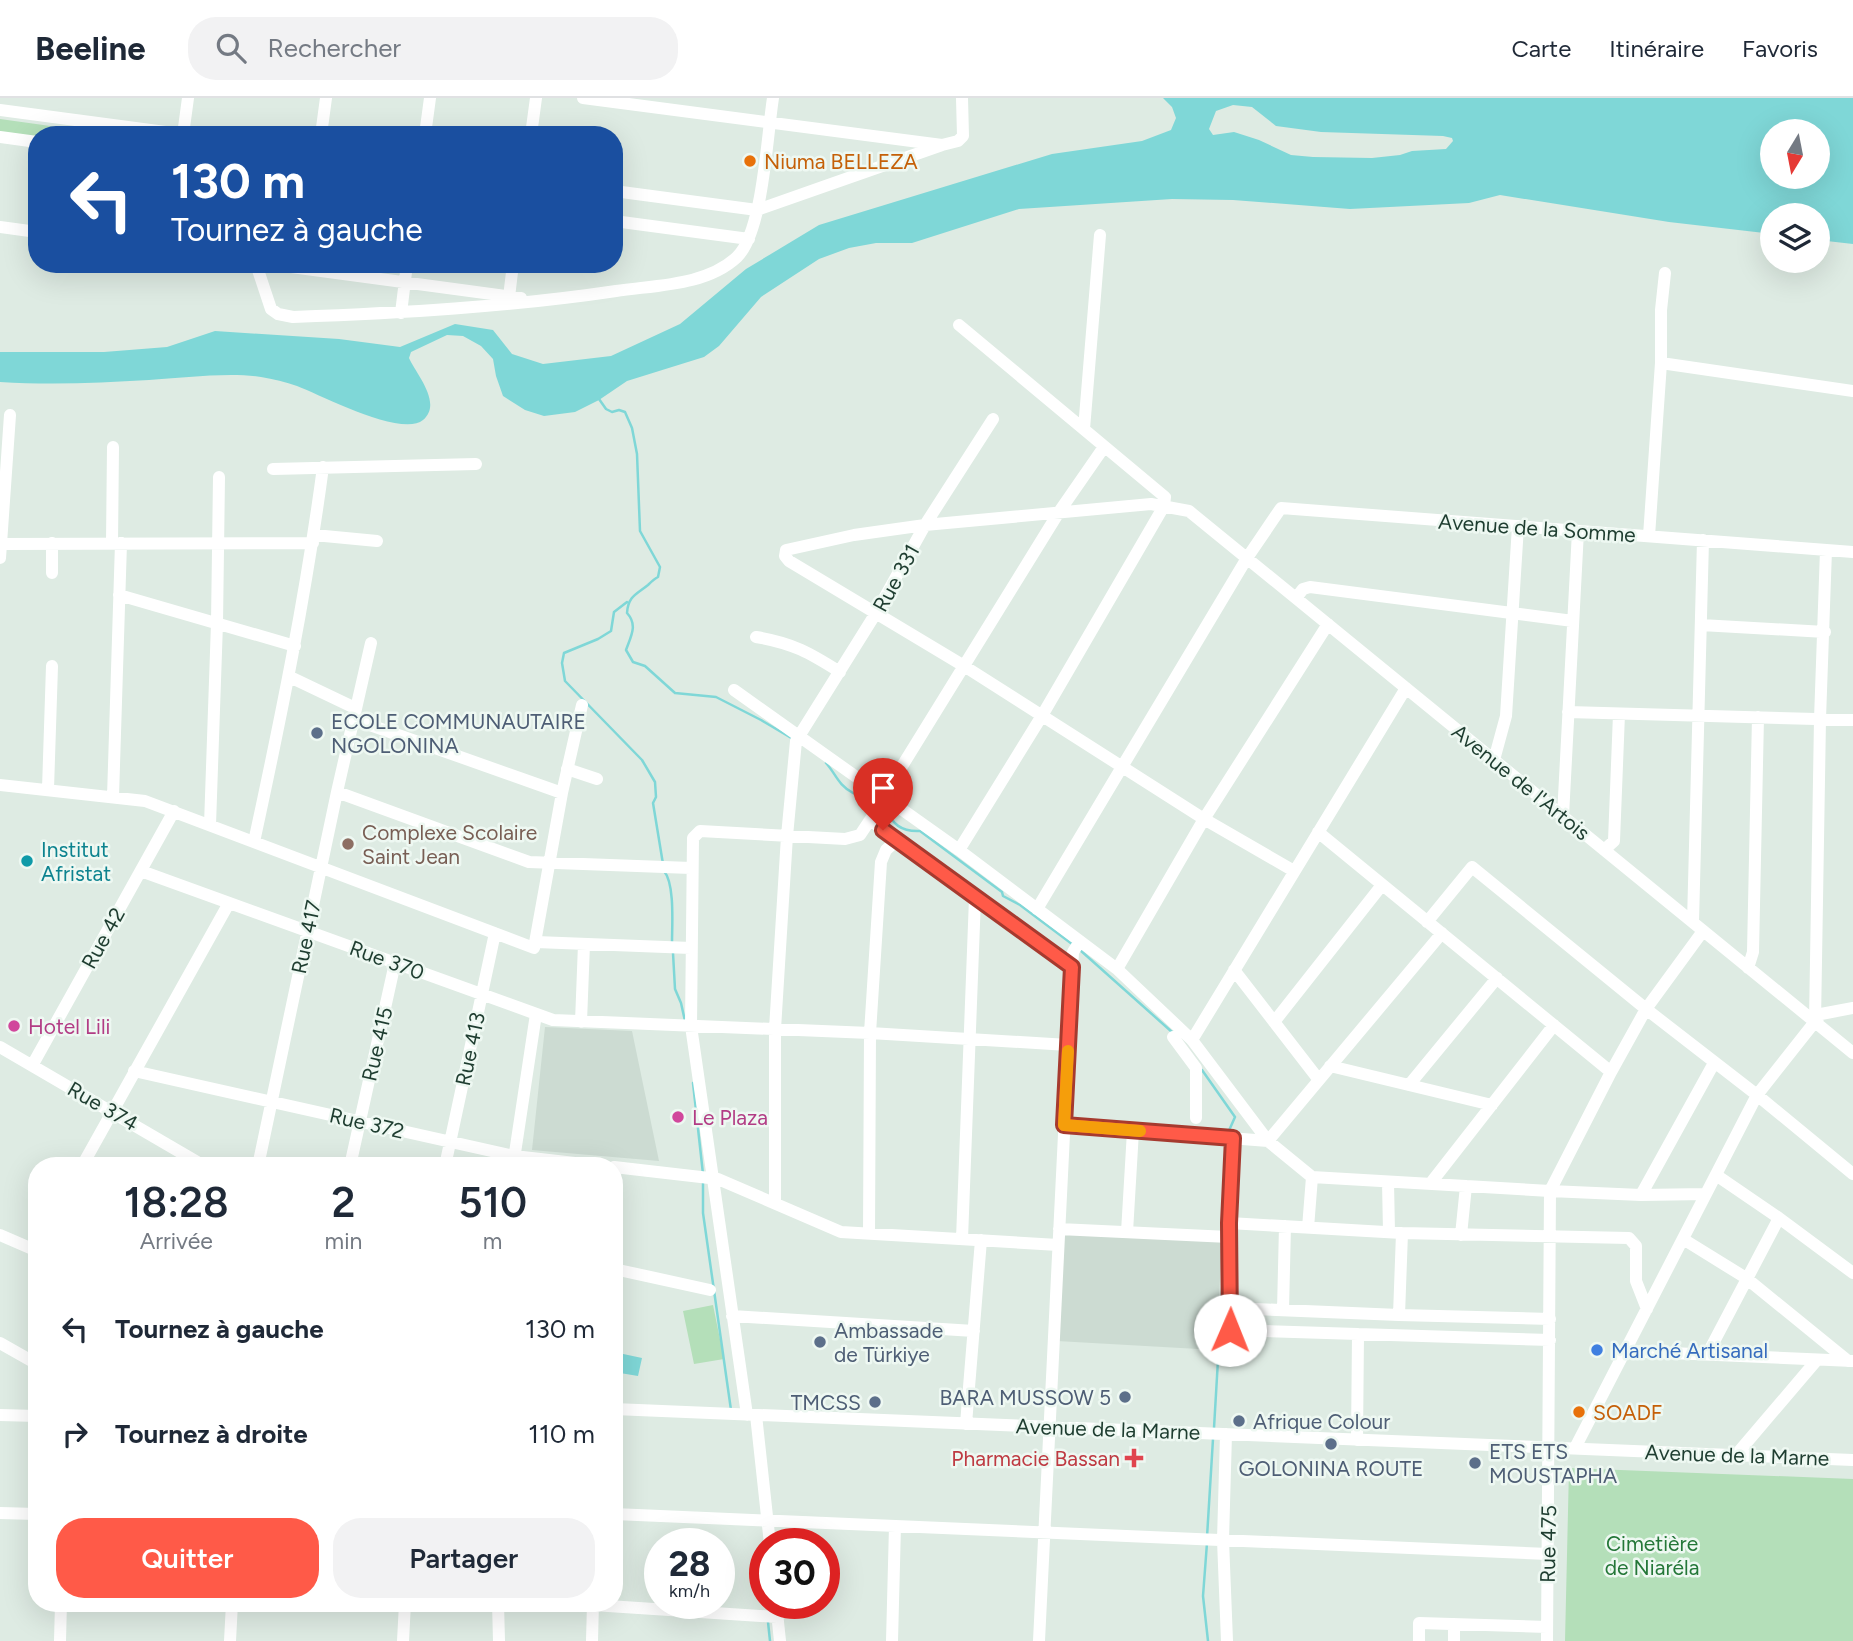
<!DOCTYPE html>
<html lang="fr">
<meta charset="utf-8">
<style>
body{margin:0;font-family:Figtree,sans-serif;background:#f2f2f3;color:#1f2937;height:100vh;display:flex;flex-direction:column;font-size:26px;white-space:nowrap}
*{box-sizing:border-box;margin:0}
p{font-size:23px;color:#747a83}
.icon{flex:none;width:38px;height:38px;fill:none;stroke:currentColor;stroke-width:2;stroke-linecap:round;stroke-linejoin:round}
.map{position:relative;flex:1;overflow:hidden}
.details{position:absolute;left:28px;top:1059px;width:595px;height:455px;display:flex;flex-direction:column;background:#fff;border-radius:28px;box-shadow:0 7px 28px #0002}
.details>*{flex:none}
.guide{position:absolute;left:28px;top:28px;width:595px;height:147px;border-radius:28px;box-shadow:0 7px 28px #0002;background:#1a4fa0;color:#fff;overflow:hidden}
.needle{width:46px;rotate:190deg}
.buttons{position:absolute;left:1760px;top:21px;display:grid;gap:14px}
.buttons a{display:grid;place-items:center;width:70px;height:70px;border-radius:50%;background:#fff;box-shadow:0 7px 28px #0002;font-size:35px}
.speed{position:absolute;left:644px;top:1430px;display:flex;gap:14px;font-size:35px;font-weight:700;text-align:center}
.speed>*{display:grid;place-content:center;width:91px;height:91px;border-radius:50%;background:#fff;box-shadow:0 7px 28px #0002;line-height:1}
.speed small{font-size:18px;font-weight:400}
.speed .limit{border:10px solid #d22;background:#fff;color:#111}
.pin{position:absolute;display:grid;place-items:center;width:60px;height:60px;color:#fff;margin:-72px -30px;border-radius:50% 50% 50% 0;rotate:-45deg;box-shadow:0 0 7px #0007}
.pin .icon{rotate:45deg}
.me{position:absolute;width:77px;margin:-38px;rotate:1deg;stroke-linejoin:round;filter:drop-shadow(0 0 5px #0008)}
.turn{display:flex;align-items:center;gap:24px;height:147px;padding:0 28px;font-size:32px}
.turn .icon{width:91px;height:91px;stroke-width:2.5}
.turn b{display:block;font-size:49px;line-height:60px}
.eta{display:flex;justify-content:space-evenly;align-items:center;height:119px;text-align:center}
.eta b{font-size:42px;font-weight:600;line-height:49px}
.action{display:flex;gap:14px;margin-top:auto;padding:14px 28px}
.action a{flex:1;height:80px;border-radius:28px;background:#ff5a48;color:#fff;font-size:28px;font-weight:600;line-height:80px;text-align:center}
.action a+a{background:#f2f2f3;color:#1f2937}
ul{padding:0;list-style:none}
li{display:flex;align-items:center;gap:21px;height:105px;padding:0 28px}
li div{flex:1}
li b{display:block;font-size:26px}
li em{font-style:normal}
header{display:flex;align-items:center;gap:42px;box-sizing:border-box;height:98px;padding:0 35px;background:#fff;border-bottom:2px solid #e0e1e3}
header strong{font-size:33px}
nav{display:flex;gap:38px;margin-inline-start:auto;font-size:24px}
.search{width:490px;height:63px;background:#f2f2f3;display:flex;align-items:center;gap:18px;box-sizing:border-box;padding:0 24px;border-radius:28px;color:#747a83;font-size:26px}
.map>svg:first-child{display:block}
.built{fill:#ccdbd2}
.green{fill:#b4dfb9}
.water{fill:#7fd7d7;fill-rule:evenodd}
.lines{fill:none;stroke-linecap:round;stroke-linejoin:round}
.stream{stroke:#7fd7d7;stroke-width:2.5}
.minor{stroke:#fff;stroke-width:12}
.route-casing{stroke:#a63a2f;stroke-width:18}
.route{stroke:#ff5a48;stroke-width:12}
.slow{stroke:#f59e0b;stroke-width:12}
.food-dot{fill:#e8710a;stroke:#eef8f2;stroke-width:2.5}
.service-dot{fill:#5c6f8a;stroke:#eef8f2;stroke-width:2.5}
.education-dot{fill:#8d6e63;stroke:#eef8f2;stroke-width:2.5}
.culture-dot{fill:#0f9aa8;stroke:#eef8f2;stroke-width:2.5}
.hotel-dot{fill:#d1479c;stroke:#eef8f2;stroke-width:2.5}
.shop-dot{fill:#3f7fe0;stroke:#eef8f2;stroke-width:2.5}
.health-dot{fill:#e0444e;stroke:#eef8f2;stroke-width:2.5}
.labels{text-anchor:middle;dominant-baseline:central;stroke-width:5;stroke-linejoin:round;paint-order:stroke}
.food-label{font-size:21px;fill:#c56008;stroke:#eef8f2;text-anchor:start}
.street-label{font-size:21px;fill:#1e3d30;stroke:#eef8f2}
.service-label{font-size:21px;fill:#4e5e75;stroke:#eef8f2;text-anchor:start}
.education-label{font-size:21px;fill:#785e54;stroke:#eef8f2;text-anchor:start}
.culture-label{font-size:21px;fill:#0d838f;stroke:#eef8f2;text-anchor:start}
.hotel-label{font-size:21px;fill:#b23c85;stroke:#eef8f2;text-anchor:start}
.shop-label{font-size:21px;fill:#366cbe;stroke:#eef8f2;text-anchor:start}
.health-label{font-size:21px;fill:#be3a42;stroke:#eef8f2;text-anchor:end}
.park-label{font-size:21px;fill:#247738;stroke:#eef8f2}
</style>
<header>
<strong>Beeline</strong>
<div class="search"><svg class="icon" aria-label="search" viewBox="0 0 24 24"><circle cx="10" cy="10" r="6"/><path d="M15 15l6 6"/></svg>Rechercher</div>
<nav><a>Carte</a><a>Itinéraire</a><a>Favoris</a></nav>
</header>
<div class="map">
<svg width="1853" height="1543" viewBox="0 0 1853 1543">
<rect width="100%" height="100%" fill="#deebe3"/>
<path class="built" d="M 545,929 L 632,933 L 659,1063 L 532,1052 Z
M 1063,1134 L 1222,1144 L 1216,1252 L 1057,1243 Z"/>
<path class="green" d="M 0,21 L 115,37 L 37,37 L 37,39 L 0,34 Z
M 713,1207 L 724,1261 L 694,1266 L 683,1213 Z
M 1569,1370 L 1853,1381 L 1853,1543 L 1565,1543 Z"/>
<path class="water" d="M 1163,0 L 1853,0 L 1853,146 L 1818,142 L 1818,117 L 1773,117 L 1773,136 L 1669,124 L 1500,97 L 1469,105 L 1350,111 L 1233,102 L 1172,101 L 1019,111 L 912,145 L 876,145 L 849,150 L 819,161 L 761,199 L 719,248 L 704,259 L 627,283 L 599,302 L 575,314 L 544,318 L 525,312 L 503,298 L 496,278 L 493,261 L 481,248 L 463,238 L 447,237 L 411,254 L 409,260 C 416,276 443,305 423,322 C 402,340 321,297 297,288 C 286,284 273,281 261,279 C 228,274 183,280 149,282 C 100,285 50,287 0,284 L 0,254 L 104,254 L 167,249 L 215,233 L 339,241 L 400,249 L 455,226 L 493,232 L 512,256 L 543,266 L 611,258 L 680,226 L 746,171 L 819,127 L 1052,56 L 1142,43 L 1171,32 L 1176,20 L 1172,9 ZM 1233,7 L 1252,9 L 1276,28 L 1321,34 L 1443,38 L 1452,40 L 1453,43 L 1446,51 L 1412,53 L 1400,57 L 1372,60 L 1313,59 L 1291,57 L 1259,42 L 1234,34 L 1213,37 L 1209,31 L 1216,13 ZM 1773,33 L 1818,33 L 1818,79 L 1773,79 Z
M 614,1254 L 642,1260 L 638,1278 L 614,1274 Z"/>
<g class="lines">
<path class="stream" d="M 599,301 L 606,311 L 612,314 L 619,312 L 625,314 L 632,330 L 637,356 L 640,433 L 660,469 L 658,479 C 654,481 651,484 648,487 C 637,496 628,498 627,515 C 638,527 631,538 626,552 L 633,564 L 645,568 L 675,595 L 716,599 L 761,622 L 793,641
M 627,504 L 614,514 L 611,533 L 598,541 L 564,555 L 562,565 L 565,583 L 642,662 L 655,684 L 656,699 L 653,705 L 663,766
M 826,665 C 836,676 838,687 853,695 C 863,700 866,695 879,705
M 883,710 C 894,726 900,734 920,733 L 1002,794 L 1003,798 L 1020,807 L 1072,846
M 664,773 C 675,786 672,827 672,845
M 1080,852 L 1172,934
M 673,855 L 675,891 L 681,905 L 685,923
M 1202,972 L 1235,1019 L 1227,1037
M 693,985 L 703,1076
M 1226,1061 L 1226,1043
M 703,1083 L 703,1115 L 731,1312
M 1214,1330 L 1223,1176
M 1207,1439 L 1213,1341
M 1207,1445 L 1203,1498 L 1208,1543
M 768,1524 L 770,1543"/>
<path class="minor" d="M 583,0 L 942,47 L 757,112 L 614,93
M 0,12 L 188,37
M 183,37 L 188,0
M 321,37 L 326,0
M 425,37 L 430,0
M 531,37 L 536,0
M 0,39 L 37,44
M 942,47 L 958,43 L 963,38 L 962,0
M 614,123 L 749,141
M 0,129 L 37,134
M 256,166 L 271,211 L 278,216 L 293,219 C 401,215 508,209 616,193 C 655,187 706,188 737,159 C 763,134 767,37 773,0
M 269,166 L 521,200
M 509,199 L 513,166
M 401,215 L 407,166
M 1661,265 L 1853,293
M 1084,331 L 1100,137
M 273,371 L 476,366
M 314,437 L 377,443
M 1649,438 L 1661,265 L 1661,212 L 1665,175
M 112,445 L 113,349
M 1,446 L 313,445
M 0,460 L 10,317
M 52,475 L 52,445
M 119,497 L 295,548
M 1296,500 L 1303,491 L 1310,489 L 1573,523
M 1701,527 L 1825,534
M 756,539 C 793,545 810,555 840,574
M 290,579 L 355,610
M 734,592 L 959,752 L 1117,871 L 1204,721 L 1328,526
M 1568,614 L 1853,622
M 353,621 L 562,695
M 1494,662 L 1506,618 L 1518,428
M 567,671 L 597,681
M 0,687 L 145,703 L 534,850 L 562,695 L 582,607
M 48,691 L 52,568
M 337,694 L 529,764 L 691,770
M 113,699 L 121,445
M 883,699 L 1059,414 L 1104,349
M 1563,718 L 1578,433
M 870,722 L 886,700
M 210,727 L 217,525 L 219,379
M 1318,734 L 1611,974
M 254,744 C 281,619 306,497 323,369
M 959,752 L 1043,616 L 1164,408 L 1165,399 L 959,227
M 1604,752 L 1614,743 L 1619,616
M 141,773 L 553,922 L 870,935 L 1068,947
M 1294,773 L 1204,721 L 964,568 L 789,463 L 785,458 L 786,452 L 854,437 L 925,427 L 1151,406 L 1189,413 L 1853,955
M 1037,811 L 1247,460 L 1281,410 L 1853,454
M 1427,824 L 1472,769 L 1646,911 L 1757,997 L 1853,1076
M 1693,824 L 1703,442
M 536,844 L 691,850
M 1748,870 L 1753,854 L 1758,619
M 1117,871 L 1192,942 L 1268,1043 L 1312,1079 L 1550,1093 L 1641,1097 L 1706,1096
M 1234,872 L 1319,982
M 581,924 L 584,846
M 1274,924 L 1382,787
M 1815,924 L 1820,621 L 1826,452
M 1173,939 L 1196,970 L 1196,1020
M 1192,942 L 1406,590
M 0,949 L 204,1068
M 33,966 L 174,713
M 1330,968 L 1492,1007
M 134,973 L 514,1058 L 601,1068
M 1409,987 L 1497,880
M 1064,1027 L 1268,1043 L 1442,835
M 1233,1040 L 1229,1125 L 1230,1232 L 1550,1242
M 82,1068 L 229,805
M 258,1068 L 337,694 L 371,545
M 350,1068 L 395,865
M 445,1068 L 495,835
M 513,1068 L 536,916
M 614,1069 L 718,1081 L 841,1134 L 1058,1147
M 1716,1077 L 1779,1120 L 1853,1175
M 1388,1084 L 1389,1134
M 1430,1086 L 1554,927
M 1641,1097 L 1714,965
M 775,1104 L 775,931 L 787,738 L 796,643 L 876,515 L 925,427 L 993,321
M 1229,1125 L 1402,1135 L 1629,1140 L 1636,1148 L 1636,1183 L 1647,1211
M 1308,1130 L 1312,1079
M 1059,1131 L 1229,1139
M 1127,1134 L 1133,1033
M 869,1136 L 870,935 L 881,764 L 886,752 L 897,742 L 1072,869
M 0,1137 L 37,1153
M 1461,1137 L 1466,1088
M 962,1141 L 975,800
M 1683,1141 L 1746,1180 L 1848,1263
M 614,1171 L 710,1192
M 1231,1210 L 1399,1217 L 1550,1221
M 1283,1212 L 1285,1128
M 1399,1217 L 1402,1135
M 732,1218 L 974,1233
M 0,1245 L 37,1266
M 1625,1253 L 1853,1263
M 1708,1255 L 1779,1120
M 614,1311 L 1853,1362
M 0,1317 L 37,1318
M 747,1317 L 691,928 L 693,740 L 700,733 L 845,741 L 860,737 L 870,722 L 897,742
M 756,1317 L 770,1446
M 966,1326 L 981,1142
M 1226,1336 L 1223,1442 L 1227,1543
M 1357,1342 L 1358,1236
M 1575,1350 L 1757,997 L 1821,916 L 1853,910
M 1736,1357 L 1816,1263
M 0,1415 L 37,1416
M 614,1416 L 1548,1456
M 498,1505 L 499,1543
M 776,1505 L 780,1543
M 593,1507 L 777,1519
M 60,1543 L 61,1505
M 230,1543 L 232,1505
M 403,1543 L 405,1505
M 592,1543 L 593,1505
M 892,1543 L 895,1428
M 1039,1543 L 1073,854 L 1080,843
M 1419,1543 L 1419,1525 L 1547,1529
M 1454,1543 L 1454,1526
M 1547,1543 L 1550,1093 L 1611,974 L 1646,911 L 1703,833"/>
</g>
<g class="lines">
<defs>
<path id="route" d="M 883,732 L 1072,869 L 1064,1027 L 1233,1040 L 1229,1125 L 1230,1232"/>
</defs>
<use href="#route" class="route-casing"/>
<use href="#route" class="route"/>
<path class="slow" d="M 1068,953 L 1064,1027 L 1140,1033"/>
</g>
<g class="food-dot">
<circle cx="750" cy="63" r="7"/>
<circle cx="1579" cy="1314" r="7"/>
</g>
<g class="service-dot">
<circle cx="317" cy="635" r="7"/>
<circle cx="820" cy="1244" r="7"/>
<circle cx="1125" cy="1299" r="7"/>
<circle cx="875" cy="1304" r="7"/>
<circle cx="1239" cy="1323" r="7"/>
<circle cx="1331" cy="1346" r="7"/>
<circle cx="1475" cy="1365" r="7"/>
</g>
<circle class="education-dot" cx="348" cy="746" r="7"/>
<circle class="culture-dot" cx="27" cy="763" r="7"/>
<g class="hotel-dot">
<circle cx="14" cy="928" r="7"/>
<circle cx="678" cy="1019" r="7"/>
</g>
<circle class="shop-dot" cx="1597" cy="1252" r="7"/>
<path class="health-dot" d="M1130.5 1349.5h7v7h7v7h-7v7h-7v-7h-7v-7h7z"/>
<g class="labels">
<g class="food-label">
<text x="764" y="63">Niuma BELLEZA</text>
<text x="1593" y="1314">SOADF</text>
</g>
<g class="street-label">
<text transform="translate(1537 430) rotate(4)">Avenue de la Somme</text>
<text transform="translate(896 480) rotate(-61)">Rue 331</text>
<text transform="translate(1521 684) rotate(39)">Avenue de l'Artois</text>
<text transform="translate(306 839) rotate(-78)">Rue 417</text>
<text transform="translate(103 840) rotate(-61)">Rue 42</text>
<text transform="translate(387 862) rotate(20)">Rue 370</text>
<text transform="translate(377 946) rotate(-77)">Rue 415</text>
<text transform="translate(470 951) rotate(-78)">Rue 413</text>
<text transform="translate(103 1008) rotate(30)">Rue 374</text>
<text transform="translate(367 1025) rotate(13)">Rue 372</text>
<text transform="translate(1108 1331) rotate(2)">Avenue de la Marne</text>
<text transform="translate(1737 1357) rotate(2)">Avenue de la Marne</text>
<text transform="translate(1548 1446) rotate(-89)">Rue 475</text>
</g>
<g class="service-label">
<text x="331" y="623">ECOLE COMMUNAUTAIRE<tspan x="331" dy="24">NGOLONINA</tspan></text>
<text x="834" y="1232">Ambassade<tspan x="834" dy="24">de Türkiye</tspan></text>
<text x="1111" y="1299" text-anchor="end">BARA MUSSOW 5</text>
<text x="861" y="1304" text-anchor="end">TMCSS</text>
<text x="1253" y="1323">Afrique Colour</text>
<text x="1489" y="1353">ETS ETS<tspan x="1489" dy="24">MOUSTAPHA</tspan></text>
<text x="1331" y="1370" text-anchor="middle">GOLONINA ROUTE</text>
</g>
<g class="education-label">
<text x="362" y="734">Complexe Scolaire<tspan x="362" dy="24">Saint Jean</tspan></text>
</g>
<g class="culture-label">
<text x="41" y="751">Institut<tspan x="41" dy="24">Afristat</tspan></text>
</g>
<g class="hotel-label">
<text x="28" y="928">Hotel Lili</text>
<text x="692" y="1019">Le Plaza</text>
</g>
<g class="shop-label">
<text x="1611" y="1252">Marché Artisanal</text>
</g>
<g class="health-label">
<text x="1120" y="1360">Pharmacie Bassan</text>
</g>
<g class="park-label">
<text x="1652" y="1445">Cimetière<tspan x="1652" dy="24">de Niaréla</tspan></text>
</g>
</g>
</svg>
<div class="buttons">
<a><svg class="needle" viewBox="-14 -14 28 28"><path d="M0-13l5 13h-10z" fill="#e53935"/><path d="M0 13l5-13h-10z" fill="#747a83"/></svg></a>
<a><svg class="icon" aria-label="layers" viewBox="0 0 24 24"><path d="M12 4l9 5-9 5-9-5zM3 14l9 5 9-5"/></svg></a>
</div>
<div class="speed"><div>28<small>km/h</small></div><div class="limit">30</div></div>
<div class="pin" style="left:883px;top:732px;background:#d93025"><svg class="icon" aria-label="arrive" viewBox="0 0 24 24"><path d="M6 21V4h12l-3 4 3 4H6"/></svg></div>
<svg class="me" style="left:1230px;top:1232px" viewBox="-20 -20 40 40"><circle r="19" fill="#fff"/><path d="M0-13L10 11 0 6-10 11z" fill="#ff5a48"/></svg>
<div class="guide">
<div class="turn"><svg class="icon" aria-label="left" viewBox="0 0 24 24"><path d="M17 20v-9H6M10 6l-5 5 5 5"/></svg><div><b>130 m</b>Tournez à gauche</div></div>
</div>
<section class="details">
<div class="eta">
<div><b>18:28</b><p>Arrivée</p></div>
<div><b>2</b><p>min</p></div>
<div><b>510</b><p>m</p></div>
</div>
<ul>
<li><svg class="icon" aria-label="left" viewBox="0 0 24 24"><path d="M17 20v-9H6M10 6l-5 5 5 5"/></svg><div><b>Tournez à gauche</b></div><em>130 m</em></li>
<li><svg class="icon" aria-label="right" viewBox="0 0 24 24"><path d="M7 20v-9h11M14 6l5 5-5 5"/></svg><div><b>Tournez à droite</b></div><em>110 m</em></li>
</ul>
<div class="action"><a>Quitter</a><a>Partager</a></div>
</section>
</div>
